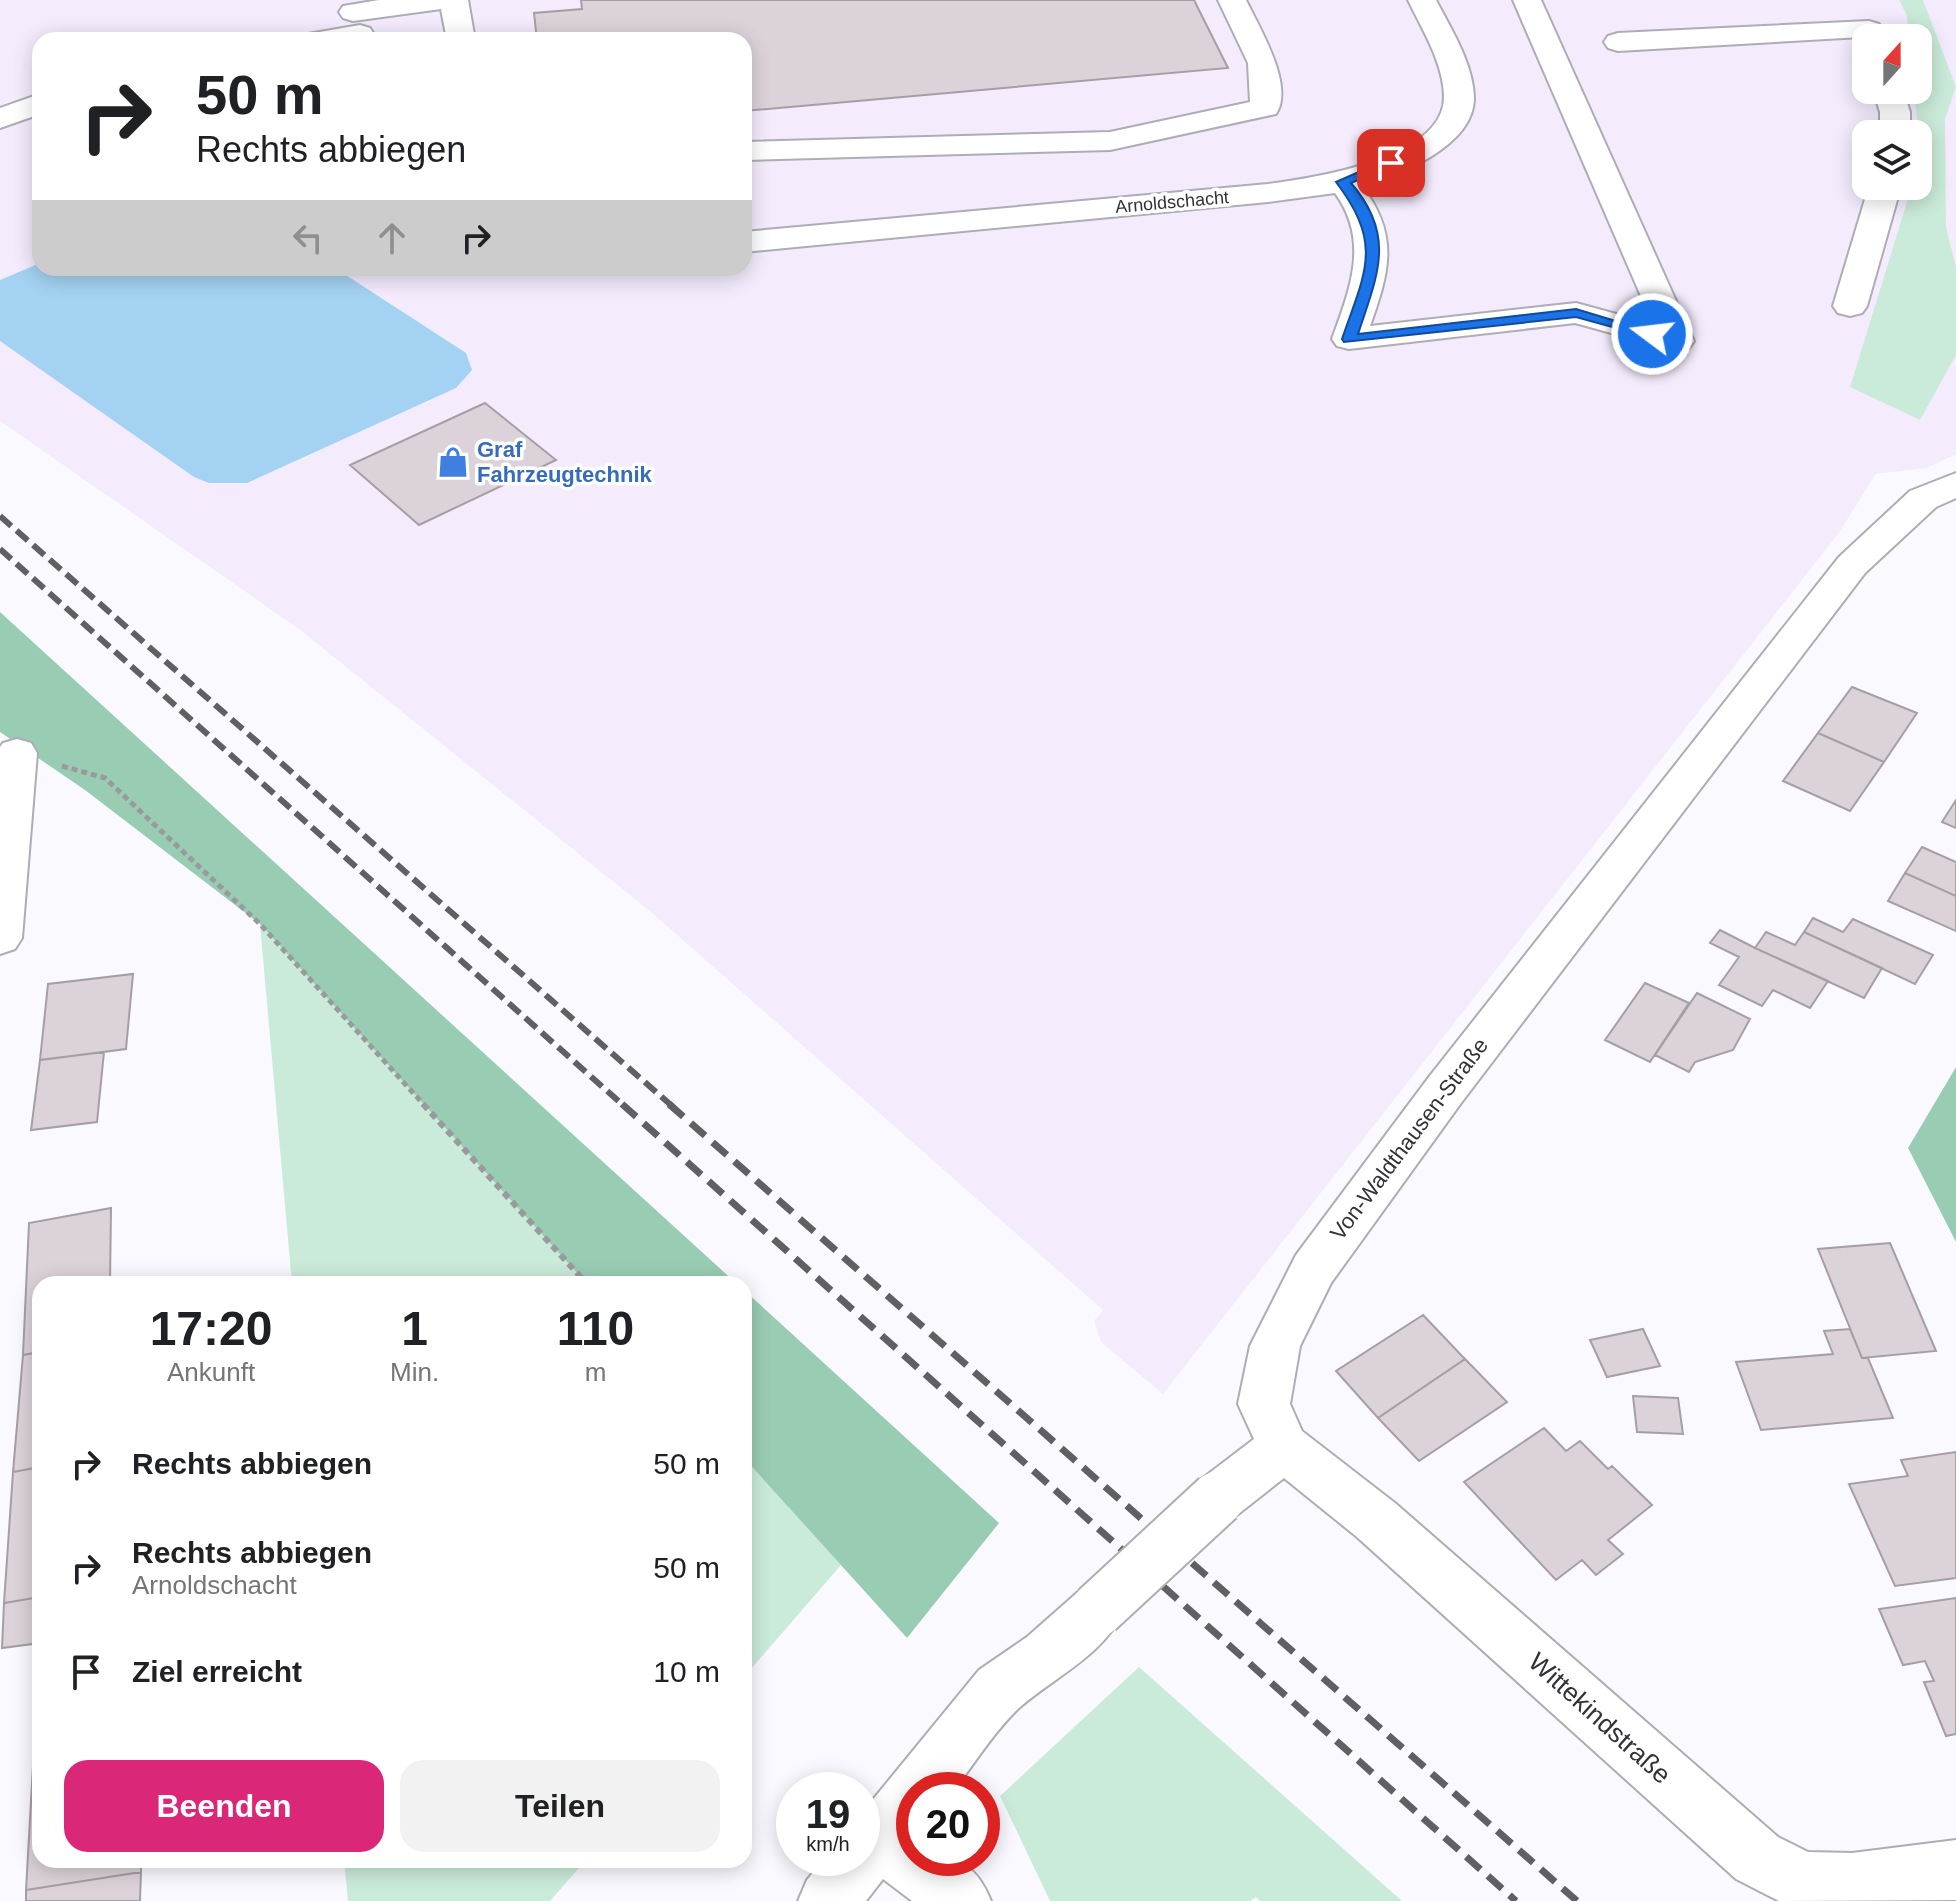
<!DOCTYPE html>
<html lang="de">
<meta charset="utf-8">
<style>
body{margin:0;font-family:Arial,sans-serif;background:#f2f2f2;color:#202124;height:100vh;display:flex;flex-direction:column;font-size:30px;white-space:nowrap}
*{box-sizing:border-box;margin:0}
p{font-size:26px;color:#757577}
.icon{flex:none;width:44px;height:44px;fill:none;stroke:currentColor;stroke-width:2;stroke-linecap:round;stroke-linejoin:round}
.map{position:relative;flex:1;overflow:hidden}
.details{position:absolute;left:32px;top:1276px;width:720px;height:592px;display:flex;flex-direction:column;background:#fff;border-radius:24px;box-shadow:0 4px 20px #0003}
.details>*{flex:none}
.guide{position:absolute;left:32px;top:32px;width:720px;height:244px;border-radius:24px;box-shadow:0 4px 20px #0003;background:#fff;color:#202124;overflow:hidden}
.needle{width:52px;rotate:21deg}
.buttons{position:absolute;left:1852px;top:24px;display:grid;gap:16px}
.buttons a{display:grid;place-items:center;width:80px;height:80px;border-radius:16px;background:#fff;box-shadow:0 4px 20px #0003;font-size:40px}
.speed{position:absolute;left:776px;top:1772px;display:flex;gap:16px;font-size:40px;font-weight:700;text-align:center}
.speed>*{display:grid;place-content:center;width:104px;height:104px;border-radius:50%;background:#fff;box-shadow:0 4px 20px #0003;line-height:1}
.speed small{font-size:20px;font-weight:400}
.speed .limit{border:12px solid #d22;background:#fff;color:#111}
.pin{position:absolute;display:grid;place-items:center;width:68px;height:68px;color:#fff;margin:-34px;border-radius:16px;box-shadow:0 4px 12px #0006}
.me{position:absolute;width:88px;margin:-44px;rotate:285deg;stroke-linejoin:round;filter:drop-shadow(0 0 6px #0008)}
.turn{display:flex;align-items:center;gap:28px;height:168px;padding:0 32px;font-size:36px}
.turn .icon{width:104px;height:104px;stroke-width:2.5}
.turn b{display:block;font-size:56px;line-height:68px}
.lanes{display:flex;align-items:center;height:76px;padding:0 32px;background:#0003;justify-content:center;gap:40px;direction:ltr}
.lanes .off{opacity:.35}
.eta{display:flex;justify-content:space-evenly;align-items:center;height:136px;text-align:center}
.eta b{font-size:48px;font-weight:600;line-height:56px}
.primary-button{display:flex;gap:16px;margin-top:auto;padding:16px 32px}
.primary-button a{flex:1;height:92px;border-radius:24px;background:#db2777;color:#fff;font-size:32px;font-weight:600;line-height:92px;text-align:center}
.primary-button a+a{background:#f2f2f2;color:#202124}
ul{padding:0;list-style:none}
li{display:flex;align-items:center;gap:24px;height:104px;padding:0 32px}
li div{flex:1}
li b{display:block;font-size:30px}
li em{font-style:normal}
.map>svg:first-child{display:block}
.industrial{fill:#f4ecfd;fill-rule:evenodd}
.green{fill:#caebda}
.forest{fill:#99cdb3}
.water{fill:#a4d2f2}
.building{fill:#dbd2da;stroke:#a69ea5;stroke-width:2}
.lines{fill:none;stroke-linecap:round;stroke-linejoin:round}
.minor-casing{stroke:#aeacb5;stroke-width:4}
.path-far1{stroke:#9a999e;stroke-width:5;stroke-dasharray:6 4;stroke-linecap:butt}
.path{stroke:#9a999e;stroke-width:6;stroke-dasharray:7 5;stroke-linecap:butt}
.minor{fill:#fff;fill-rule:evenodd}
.rail-far1{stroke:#605f63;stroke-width:6;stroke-dasharray:15 7;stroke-linecap:butt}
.rail{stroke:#605f63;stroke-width:7;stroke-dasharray:19 10;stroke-linecap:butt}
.minor-bridge-casing{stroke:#aeacb5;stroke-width:57;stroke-linecap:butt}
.minor-bridge{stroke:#fff;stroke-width:53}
.route{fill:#1a73e8;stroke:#114b97;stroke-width:2}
.labels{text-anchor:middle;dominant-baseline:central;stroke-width:7;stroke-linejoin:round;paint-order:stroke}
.far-street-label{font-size:18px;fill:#323135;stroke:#fff}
.shop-label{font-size:22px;font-weight:bold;fill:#366cbe;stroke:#fff;text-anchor:start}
.street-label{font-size:22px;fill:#323135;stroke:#fff}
.near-street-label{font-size:26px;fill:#323135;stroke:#fff}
</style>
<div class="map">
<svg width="1956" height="1901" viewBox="0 0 1956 1901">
<rect width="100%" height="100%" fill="#faf9ff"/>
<path class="industrial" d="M 0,0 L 1956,0 L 1956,454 L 1927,468 L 1876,474 L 1838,534 L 1163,1394 L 1101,1342 L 1094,1321 L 1103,1310 L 651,912 L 299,629 L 0,421 ZM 1866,38 L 1918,38 L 1918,90 L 1866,90 ZM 40,40 L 744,40 L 744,268 L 40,268 ZM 1866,134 L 1918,134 L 1918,186 L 1866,186 Z"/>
<path class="green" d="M 1899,0 L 1923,0 L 1956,87 L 1945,119 L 1946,227 L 1956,267 L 1956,355 L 1920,420 L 1850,387 L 1912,186 L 1918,186 L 1921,159 L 1914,90 L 1918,90 L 1918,38 L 1909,38 L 1907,16 Z
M 260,924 L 587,1284 L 292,1284 Z
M 744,1458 L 841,1565 L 744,1677 Z
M 1139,1667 L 1402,1901 L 1260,1901 L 1256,1897 L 1250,1901 L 1050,1901 L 1000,1796 Z
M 344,1860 L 586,1860 L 550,1901 L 348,1901 Z"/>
<path class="forest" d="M 0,612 L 737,1284 L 587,1284 L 260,924 L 85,790 L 0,732 Z
M 1956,1067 L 1956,1242 L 1908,1148 Z
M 744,1290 L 999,1523 L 907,1638 L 744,1458 Z"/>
<path class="water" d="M 40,263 L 40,268 L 335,268 L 466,353 L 472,370 L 456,388 L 247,483 L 209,483 L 194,477 L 0,341 L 0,280 Z"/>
<path class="building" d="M 581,0 L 1194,0 L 1228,68 L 744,111 L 744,40 L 537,40 L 534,13 L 582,9 Z
M 485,403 L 556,460 L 419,525 L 350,465 Z
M 1852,687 L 1917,713 L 1884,762 L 1818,733 Z
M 1818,733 L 1884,762 L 1850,811 L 1783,781 Z
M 1956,800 L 1956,828 L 1942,822 Z
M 1922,847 L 1956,862 L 1956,896 L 1905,873 Z
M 1905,873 L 1956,896 L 1956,931 L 1888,901 Z
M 1813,918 L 1843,932 L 1853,919 L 1933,955 L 1915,984 L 1804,932 Z
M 1720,930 L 1755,948 L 1828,981 L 1810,1008 L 1773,990 L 1762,1006 L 1719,985 L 1739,957 L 1710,943 Z
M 1766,932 L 1795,945 L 1804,932 L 1882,968 L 1864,998 L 1755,948 Z
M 133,974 L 126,1049 L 40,1060 L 48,984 Z
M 1645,983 L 1689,1003 L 1650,1062 L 1605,1040 Z
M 1697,993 L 1750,1019 L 1733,1050 L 1695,1062 L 1689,1072 L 1655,1055 Z
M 104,1052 L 97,1122 L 31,1130 L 40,1060 Z
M 111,1208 L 110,1284 L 40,1284 L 40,1352 L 23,1355 L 29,1223 Z
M 1890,1243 L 1936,1351 L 1862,1358 L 1818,1249 Z
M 1423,1315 L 1465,1359 L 1378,1418 L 1336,1371 Z
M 1643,1329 L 1660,1366 L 1607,1377 L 1590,1340 Z
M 1850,1329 L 1862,1358 L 1868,1358 L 1893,1418 L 1761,1430 L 1736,1362 L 1833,1354 L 1824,1331 Z
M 40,1352 L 40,1467 L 13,1472 L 23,1355 Z
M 1465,1359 L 1507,1402 L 1419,1461 L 1378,1418 Z
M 1633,1396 L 1678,1398 L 1683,1434 L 1637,1432 Z
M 1544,1428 L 1566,1451 L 1580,1441 L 1608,1469 L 1612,1466 L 1652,1505 L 1608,1540 L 1623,1554 L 1596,1575 L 1582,1560 L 1556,1580 L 1464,1482 Z
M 1956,1452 L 1956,1578 L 1895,1586 L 1849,1484 L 1908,1476 L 1901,1460 Z
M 40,1467 L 40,1597 L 4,1603 L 13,1472 Z
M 40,1597 L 40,1643 L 2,1648 L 4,1603 Z
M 1956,1598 L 1956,1734 L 1946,1736 L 1924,1682 L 1934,1681 L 1925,1661 L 1903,1665 L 1879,1609 Z
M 40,1673 L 40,1764 L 33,1766 Z
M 40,1764 L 40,1860 L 141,1860 L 141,1872 L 26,1890 L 33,1766 Z
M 141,1872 L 140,1901 L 26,1901 L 26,1890 Z"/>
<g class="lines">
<defs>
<path id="minor" d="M 379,0 L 468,0 L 475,40 L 447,40 L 441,9 L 353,21 L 343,18 L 339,12 L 343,6 Z
M 1218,0 L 1246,0 C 1259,27 1295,86 1276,114 L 1110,150 L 744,160 L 744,142 L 1110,132 L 1250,102 L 1248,63 Z
M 1408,0 L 1436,0 C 1451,29 1474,65 1474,99 C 1473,146 1400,175 1362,186 C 1400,236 1389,272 1370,326 L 1576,303 L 1653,324 L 1513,0 L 1541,0 L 1694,341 L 1689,348 L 1677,351 L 1575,323 L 1349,349 L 1337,346 L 1332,339 C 1350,289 1370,241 1335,193 L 1268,202 L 744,252 L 744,232 L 1268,184 C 1313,178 1444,159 1444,97 C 1444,64 1422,29 1408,0 Z
M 1869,21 L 1879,24 L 1883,30 L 1879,36 L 1618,51 L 1608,48 L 1604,42 L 1608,36 L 1618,33 Z
M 360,25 L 370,28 L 374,34 L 370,40 L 304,40 L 308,34 Z
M 1873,90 L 1903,90 L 1910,112 L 1910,134 L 1880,134 L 1880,112 Z
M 40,94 L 40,114 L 0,128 L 0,108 Z
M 1869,186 L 1901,186 L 1867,306 L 1862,313 L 1850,316 L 1838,313 L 1833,306 Z
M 1956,473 L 1956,498 L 1936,507 L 1865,573 L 1461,1103 L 1331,1283 L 1300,1346 L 1290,1404 L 1302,1431 L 1395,1503 L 1778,1837 L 1808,1852 L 1852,1853 L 1956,1840 L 1956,1900 L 1779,1901 L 1736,1879 L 1357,1537 L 1284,1478 L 1237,1515 L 1218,1522 L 1199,1515 L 1191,1498 L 1199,1481 L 1254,1439 L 1238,1404 L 1250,1346 L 1296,1255 L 1429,1077 L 1839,557 L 1910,491 Z
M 17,739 L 31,743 L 37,753 L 22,938 L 15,949 L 0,954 L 0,747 L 3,743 Z
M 1097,1585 L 1116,1592 L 1124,1610 C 1105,1654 1056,1676 1020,1707 C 997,1728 974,1764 954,1790 L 914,1790 L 914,1858 C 955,1858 974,1859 991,1901 L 912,1901 L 883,1879 L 866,1901 L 798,1901 L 807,1880 L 825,1858 L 862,1858 L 862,1813 L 979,1670 L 1027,1637 L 1078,1592 Z"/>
</defs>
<use href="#minor" class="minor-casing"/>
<path class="path-far1" d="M 62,766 L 105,778 L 260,924 L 425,1106"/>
<path class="path" d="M 423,1104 L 587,1284"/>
<use href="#minor" class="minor"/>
<path class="rail-far1" d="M 0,516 L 672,1106
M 0,549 L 624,1106"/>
<path class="rail" d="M 622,1104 L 1516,1901
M 669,1104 L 1577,1901"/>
<defs>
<path id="minor-bridge" d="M 1097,1610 L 1218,1498"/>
</defs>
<use href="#minor-bridge" class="minor-bridge-casing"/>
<use href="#minor-bridge" class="minor-bridge"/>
</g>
<path class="route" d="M 1386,160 L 1397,163 L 1351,183 C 1397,236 1377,276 1358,334 L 1576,309 L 1659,334 L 1652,338 L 1576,317 L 1344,342 L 1342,339 C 1365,272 1384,245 1336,182 Z"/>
<defs>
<symbol id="shop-bare" viewBox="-9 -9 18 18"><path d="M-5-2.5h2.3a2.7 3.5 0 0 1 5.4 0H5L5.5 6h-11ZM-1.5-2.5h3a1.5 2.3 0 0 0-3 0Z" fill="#3f7fe0" stroke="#fff" stroke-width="2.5" paint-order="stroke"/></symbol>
</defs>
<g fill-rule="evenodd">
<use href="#shop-bare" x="431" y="440" width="44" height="44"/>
</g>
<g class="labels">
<g class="far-street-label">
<text transform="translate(1172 202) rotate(-5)">Arnoldschacht</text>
</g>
<g class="shop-label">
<text x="477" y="449">Graf<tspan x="477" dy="25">Fahrzeugtechnik</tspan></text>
</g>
<g class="street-label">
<text transform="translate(1409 1139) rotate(-53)">Von-Waldthausen-Straße</text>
</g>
<g class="near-street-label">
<text transform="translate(1600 1718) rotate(42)">Wittekindstraße</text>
</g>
</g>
</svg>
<div class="buttons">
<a><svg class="needle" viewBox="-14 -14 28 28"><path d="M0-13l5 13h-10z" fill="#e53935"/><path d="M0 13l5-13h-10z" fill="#757577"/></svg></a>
<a><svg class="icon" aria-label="layers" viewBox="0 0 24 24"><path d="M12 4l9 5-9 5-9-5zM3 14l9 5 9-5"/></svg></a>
</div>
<div class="speed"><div>19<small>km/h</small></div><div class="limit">20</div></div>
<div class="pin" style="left:1391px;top:163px;background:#d93025"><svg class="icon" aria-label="arrive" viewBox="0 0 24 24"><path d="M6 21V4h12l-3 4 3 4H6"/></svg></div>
<svg class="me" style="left:1652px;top:334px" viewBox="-20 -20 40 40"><circle r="17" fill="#1a73e8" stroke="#fff" stroke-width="3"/><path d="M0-11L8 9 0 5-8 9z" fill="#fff"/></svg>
<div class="guide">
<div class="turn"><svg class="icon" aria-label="right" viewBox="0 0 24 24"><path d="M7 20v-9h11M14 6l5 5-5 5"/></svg><div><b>50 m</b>Rechts abbiegen</div></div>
<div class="lanes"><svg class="icon off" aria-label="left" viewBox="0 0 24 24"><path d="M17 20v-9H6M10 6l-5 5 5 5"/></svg><svg class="icon off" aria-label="ahead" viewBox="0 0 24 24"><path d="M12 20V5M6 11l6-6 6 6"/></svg><svg class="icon" aria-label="right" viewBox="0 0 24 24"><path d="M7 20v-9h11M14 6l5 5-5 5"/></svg></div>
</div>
<section class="details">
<div class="eta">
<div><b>17:20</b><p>Ankunft</p></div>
<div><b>1</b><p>Min.</p></div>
<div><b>110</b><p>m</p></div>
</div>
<ul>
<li><svg class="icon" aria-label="right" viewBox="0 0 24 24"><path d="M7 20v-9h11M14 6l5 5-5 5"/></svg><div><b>Rechts abbiegen</b></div><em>50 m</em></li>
<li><svg class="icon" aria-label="right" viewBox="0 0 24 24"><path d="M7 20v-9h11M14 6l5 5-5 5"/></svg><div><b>Rechts abbiegen</b><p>Arnoldschacht</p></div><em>50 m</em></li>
<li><svg class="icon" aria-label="arrive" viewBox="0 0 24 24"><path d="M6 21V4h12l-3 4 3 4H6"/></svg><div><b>Ziel erreicht</b></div><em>10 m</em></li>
</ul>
<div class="primary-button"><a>Beenden</a><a>Teilen</a></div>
</section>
</div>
